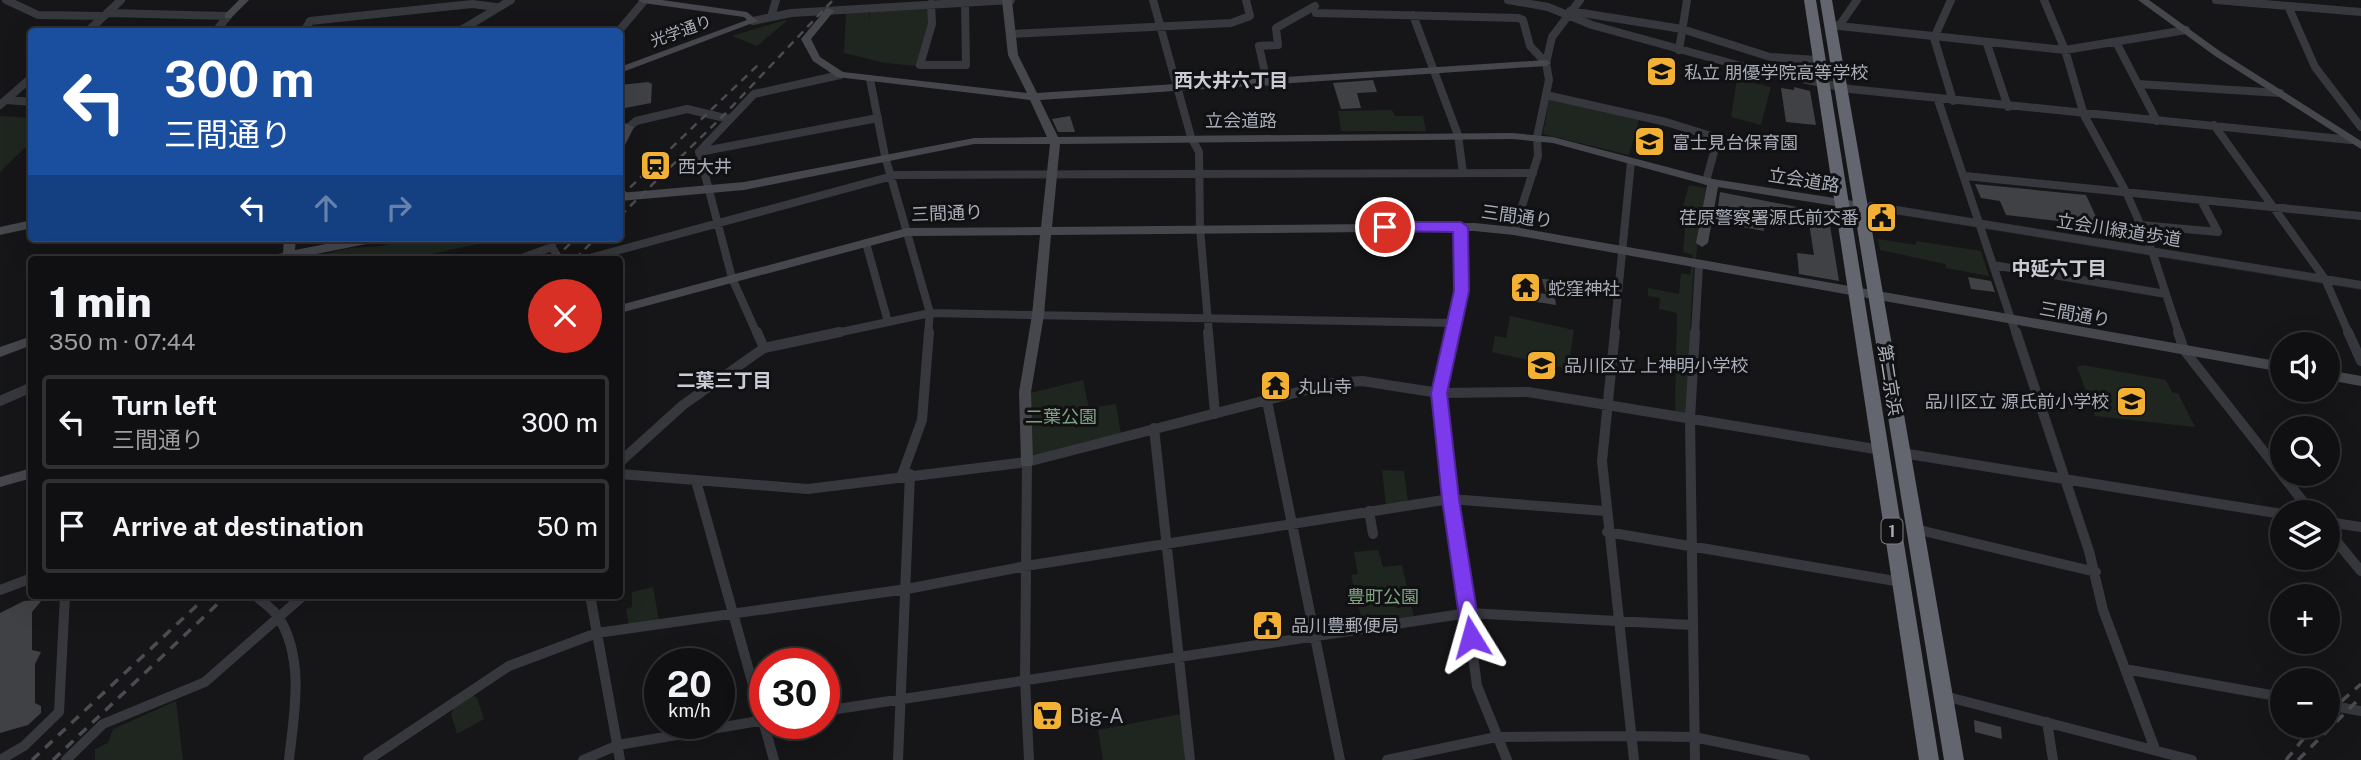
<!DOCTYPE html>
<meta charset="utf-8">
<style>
body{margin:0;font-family:"Public Sans","Noto Sans JP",sans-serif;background:#1e1e20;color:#f1f3f6;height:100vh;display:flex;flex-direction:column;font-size:26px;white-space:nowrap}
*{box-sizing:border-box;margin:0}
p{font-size:23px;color:#9c9d9f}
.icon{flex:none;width:38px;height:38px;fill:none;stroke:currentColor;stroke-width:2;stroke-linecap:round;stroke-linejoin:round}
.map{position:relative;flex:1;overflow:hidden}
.side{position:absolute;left:28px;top:256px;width:595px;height:343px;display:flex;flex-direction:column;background:#101012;border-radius:7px;box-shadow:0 7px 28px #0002,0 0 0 2px #303032}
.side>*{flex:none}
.hud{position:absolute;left:28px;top:28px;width:595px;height:214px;border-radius:7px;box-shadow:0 7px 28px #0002,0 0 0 2px #303032;background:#1a4fa0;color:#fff;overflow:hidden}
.tools{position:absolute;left:2270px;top:332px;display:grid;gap:14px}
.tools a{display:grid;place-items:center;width:70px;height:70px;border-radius:50%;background:#101012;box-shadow:0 7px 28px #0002,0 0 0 2px #303032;font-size:35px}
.speed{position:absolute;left:644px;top:648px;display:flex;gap:14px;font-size:35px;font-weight:700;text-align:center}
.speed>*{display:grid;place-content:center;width:91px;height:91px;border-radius:50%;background:#101012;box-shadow:0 7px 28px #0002,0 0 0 2px #303032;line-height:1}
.speed small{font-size:18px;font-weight:400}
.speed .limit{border:10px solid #d22;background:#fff;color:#111}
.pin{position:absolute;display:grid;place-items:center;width:60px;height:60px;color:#fff;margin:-30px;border:4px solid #fff;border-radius:50%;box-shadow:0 2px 7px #0007}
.me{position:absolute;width:77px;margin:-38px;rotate:352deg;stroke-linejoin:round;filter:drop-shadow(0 0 5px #0008)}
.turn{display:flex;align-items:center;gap:24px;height:147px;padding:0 21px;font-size:32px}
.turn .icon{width:91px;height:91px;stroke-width:2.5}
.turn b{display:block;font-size:49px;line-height:60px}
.lanes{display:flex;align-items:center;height:66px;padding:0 21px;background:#0003;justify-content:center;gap:35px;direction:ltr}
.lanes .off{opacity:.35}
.round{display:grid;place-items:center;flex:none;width:74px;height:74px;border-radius:37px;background:#1e1e20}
.summary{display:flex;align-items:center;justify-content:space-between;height:119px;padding:0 21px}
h1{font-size:42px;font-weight:800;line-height:52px}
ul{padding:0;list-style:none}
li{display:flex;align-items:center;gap:21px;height:94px;margin:0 14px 10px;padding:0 7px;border:4px solid #303032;border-radius:7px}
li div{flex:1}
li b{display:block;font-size:26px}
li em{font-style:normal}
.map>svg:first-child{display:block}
.green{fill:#1e261f}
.building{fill:#404145}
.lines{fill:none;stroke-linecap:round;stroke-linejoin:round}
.street-far1{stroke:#37383d;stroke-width:8}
.street{stroke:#37383d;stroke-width:10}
.secondary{fill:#45474d;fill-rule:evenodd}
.highway{fill:#63666e;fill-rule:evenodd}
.rail-far1{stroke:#4a4c52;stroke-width:2.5;stroke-dasharray:8 6;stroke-linecap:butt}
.rail{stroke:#4a4c52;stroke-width:3.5;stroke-dasharray:10 8;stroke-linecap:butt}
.route{fill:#7c3aed;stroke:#51269a;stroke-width:2}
.labels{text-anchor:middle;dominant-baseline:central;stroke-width:6;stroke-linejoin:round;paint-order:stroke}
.far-street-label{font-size:16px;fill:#a8adb8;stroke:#111113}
.shield{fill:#111113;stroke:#7b7e86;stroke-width:2}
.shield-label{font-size:16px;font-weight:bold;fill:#a8adb8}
.poi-label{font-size:18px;fill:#a8adb8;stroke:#111113;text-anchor:start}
.street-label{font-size:18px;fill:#a8adb8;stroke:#111113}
.park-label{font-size:18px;fill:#7fa381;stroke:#111113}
.neighbourhood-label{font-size:19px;font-weight:bold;fill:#c9ccd4;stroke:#111113}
.near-poi-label{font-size:21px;fill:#a8adb8;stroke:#111113;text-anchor:start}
</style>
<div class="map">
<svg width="2361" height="760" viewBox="0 0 2361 760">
<rect width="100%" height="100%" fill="#161618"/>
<path class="green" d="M 929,8 L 929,29 L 917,66 L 885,63 L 844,53 L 846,13 L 869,12 L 869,21 L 870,11 Z
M 785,20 L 787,21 L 757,46 L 732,36 Z
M 1737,79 L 1771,87 L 1761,125 L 1731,117 Z
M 1549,99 L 1639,120 L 1629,155 L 1543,134 Z
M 1392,110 L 1395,116 L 1423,116 L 1426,131 L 1341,131 L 1338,111 Z
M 0,116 L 32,118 L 31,142 L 0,172 Z
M 1689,185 L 1706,188 L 1693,276 L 1686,414 L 1675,413 L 1677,313 L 1659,309 L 1660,298 L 1648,296 L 1648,288 L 1679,294 L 1681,273 L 1690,275 L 1693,255 L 1683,252 L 1686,219 L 1680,217 Z
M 1873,202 L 2361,281 L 2361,290 L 1874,211 Z
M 410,238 L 506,238 L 408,259 L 302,259 L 350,248 L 382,246 Z
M 1878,239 L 1916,245 L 1916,241 L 1981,251 L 1989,276 L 1946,268 L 1945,264 L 1880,250 Z
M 1510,316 L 1574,330 L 1568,369 L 1492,352 L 1495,336 L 1506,338 Z
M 2083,365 L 2166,380 L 2172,392 L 2178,393 L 2195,427 L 2095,416 L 2077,367 Z
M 1083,380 L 1089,408 L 1116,404 L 1121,435 L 1032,458 L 1030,393 Z
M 1382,470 L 1404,471 L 1408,502 L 1386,506 Z
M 1378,550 L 1383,567 L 1402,565 L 1414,618 L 1363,625 L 1351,575 L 1358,574 L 1354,552 Z
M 653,587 L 659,621 L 629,625 L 626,609 L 632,607 L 632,592 Z
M 473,695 L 477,698 L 484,719 L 457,734 L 451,714 L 455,706 Z
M 176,701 L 183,760 L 95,760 L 95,749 L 108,743 L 113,729 Z
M 1181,714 L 1185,760 L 1103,760 L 1098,730 Z"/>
<path class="building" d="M 1373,80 L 1377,92 L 1357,93 L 1361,108 L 1341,109 L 1333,83 Z
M 648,82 L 652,84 L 651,103 L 620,109 L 620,85 Z
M 1794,87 L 1810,91 L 1816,125 L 1786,122 L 1781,88 L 1794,90 Z
M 1070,116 L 1075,132 L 1058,132 L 1052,119 Z
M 1975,184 L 2086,195 L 2098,221 L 2089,220 L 2090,226 L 2086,228 L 2066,222 L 2006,215 L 2000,201 L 1981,198 Z
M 1720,192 L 1828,213 L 1839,281 L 1799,274 L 1797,253 L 1814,255 L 1809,223 L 1763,217 L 1764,231 L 1716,222 Z
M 1968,277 L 1991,281 L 1995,292 L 1971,289 Z
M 1542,279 L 1562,280 L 1565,291 L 1554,291 L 1556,305 L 1518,299 L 1519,290 L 1546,294 Z
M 42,600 L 32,612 L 32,650 L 41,652 L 35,664 L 35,703 L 41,706 L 41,713 L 28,725 L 0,733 L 0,613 L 24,601 Z
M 1974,720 L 2001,727 L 2002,739 L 1975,732 Z"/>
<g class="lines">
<path class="street-far1" d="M 6,0 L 38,15 L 104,16
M 1153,0 L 1191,137 L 1199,152 L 1200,228 L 1209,334
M 1508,0 L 1548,7 L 1592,25 L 1741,66 L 1850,89 L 2351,140
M 1951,0 L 1934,38 L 1953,101
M 2044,0 L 2065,50 L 2084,115 L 2126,192 L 2152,251 L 2179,334
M 2216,0 L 2361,12
M 931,4 L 932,24 L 920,65 L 966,65 L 965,2
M 2288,6 L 2315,67 L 2361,127
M 1570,11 L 1682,29 L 1770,57 L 1818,60
M 107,13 L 228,16
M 1316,13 L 1518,18 L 1523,20 L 1530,46 L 1546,63
M 1413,15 L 1458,135 L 1463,173
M 771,17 L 776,0
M 753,21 L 791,13 L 1011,0
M 1830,25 L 2065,50 L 2186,30
M 1839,26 L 1857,0
M 87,32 L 121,0
M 215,32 L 228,16
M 304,32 L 310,21 L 472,4 L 496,7
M 458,32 L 511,0
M 618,32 L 645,0
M 1011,34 L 1231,23 L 1250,16 L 1246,0
M 1987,44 L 2008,107
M 2117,44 L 2157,121
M 1679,50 L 1687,0
M 870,79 L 885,156 L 930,313 L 928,334
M 1267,82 L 1259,46 L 1278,45 L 1276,28 L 1315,6
M 2138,84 L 2280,93
M 1546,95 L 1666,122 L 1718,138 L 1706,181
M 6,100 L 32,102
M 1938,100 L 2016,334
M 0,105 L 32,77
M 2214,125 L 2325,279 L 2349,334
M 629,127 L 636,121 L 687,109 L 729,119
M 699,152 L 878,118
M 1965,176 L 2361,216
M 1871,206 L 2361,285
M 2141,225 L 2218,232 L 2201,200
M 1514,231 L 1538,156 L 1537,137 L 1549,80 L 1546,63 L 1552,37 L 1580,0
M 552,238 L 552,247 L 559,259
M 866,243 L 888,322
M 519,259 L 552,247
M 586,259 L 896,175 L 1533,173
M 1993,265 L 2166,294
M 757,334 L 732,278 L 699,152 L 754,94 L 840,75
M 832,334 L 930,313 L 1455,323
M 1452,334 L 1462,291 L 1461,227
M 1614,334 L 1631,162
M 1695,334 L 1699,266"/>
<path class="street" d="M 757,332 L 764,348
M 1208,332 L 1215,414
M 1453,332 L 1439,393 L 1477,686 L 1507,760
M 1615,332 L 1602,461 L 1634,760
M 2016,332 L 2089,551 L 2103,610 L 2155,749
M 2178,332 L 2184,350 L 2312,513
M 2348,332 L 2361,361
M 0,401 L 32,387
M 1267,401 L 1340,760
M 1154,428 L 1190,760
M 1902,453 L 2282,514
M 620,462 L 683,405 L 764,348 L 840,332
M 1027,462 L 1025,680 L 1029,760
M 620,474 L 808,489 L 1027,462 L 1333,383 L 1362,381 L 1439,393 L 1528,392 L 1881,450
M 902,475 L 922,420 L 929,332
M 696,481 L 774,760
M 1369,511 L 1373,534
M 2328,522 L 2361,527
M 1915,529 L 2096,572
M 2328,531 L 2361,571
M 1607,532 L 1901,582
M 0,590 L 32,578
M 255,595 C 262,602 274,609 279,618 C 305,660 294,714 289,760
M 590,595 L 620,760
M 2125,669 L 2282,697
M 1944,696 L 2192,760
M 2328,705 L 2361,711
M 824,711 L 1468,613 L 1691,625
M 2047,722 L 2053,760
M 0,760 L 24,746 L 59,712 L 65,595
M 66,760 L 103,724 L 205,682 L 304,595
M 368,760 L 509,666 L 597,633 L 907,589 L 1026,566 L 1450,499 L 1605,511
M 583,760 L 618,745 L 765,720
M 898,760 L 910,474
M 1387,760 L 1496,737 L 1631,736 L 1694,737 L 1805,760
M 1695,760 L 1690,419 L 1695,332"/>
<path class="secondary" d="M 239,0 L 249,0 L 231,18 L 225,18 L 225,14 Z
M 638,0 L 662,0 L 747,12 L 758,21 L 620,73 L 620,67 L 747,20 L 744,17 L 643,3 Z
M 1002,0 L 1012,0 L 1018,55 L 1037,93 L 1546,60 L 1551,63 L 1546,66 L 1040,100 L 1058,137 L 1512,133 L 1553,137 L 1713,179 L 1860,202 L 1865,206 L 1860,210 L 1718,187 L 1708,243 L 1702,247 L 1696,243 L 1707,185 L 1553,143 L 1512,139 L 1060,144 L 1052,227 L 1474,223 L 1514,227 L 2282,362 L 2282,372 L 1514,235 L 1474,231 L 1051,235 L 1044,315 L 1031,392 L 1033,462 L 1032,466 L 1022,466 L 1021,462 L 1019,392 L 1032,315 L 1040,235 L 907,236 L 620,313 L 620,305 L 907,228 L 1041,227 L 1050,144 L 974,144 L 744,190 L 620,201 L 620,193 L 744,182 L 974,138 L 1047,137 L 1030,100 L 837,77 L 813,61 L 801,39 L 826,9 L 829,8 L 834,11 L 811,39 L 820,57 L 843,72 L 1027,93 L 1008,55 Z
M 2138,0 L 2149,0 L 2221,52 L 2361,141 L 2361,149 L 2215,56 Z
M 620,121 L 634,127 L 624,147 L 620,148 L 620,136 L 623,129 L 620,127 Z
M 32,220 L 32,228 L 0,235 L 0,227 Z
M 284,238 L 296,238 L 295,250 L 357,238 L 382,238 L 376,242 L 292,259 L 266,259 L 268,256 L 283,253 Z
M 32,336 L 32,345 L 0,357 L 0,347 Z
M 2328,370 L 2361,376 L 2361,386 L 2328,380 Z
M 32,468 L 32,478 L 0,487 L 0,477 Z"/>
<path class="highway" d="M 1804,0 L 1816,0 L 1939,760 L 1919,760 Z
M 1820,0 L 1832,0 L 1964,760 L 1944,760 Z"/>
<path class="rail-far1" d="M 620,197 L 759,64
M 620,216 L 724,115 L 833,0
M 554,259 L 576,238
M 575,259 L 596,238"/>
<path class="rail" d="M 2328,713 L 2361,684
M 32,760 L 208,595
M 53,760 L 227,595
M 2286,760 L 2314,726
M 2298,760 L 2361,697"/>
</g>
<path class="route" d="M 1385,222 L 1461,222 L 1468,227 L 1469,291 L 1447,393 L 1459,499 L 1481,637 L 1478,643 L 1471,645 L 1465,643 L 1462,637 L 1442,499 L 1431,393 L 1454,291 L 1453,232 L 1380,231 L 1380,224 Z"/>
<defs>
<symbol id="school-square" viewBox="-11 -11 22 22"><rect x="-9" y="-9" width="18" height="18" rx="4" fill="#f2b134" stroke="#111113"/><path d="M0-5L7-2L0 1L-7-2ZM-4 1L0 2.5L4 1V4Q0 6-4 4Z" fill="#111"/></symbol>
<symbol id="station-square" viewBox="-11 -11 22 22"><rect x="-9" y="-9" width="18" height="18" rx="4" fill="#f2b134" stroke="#111113"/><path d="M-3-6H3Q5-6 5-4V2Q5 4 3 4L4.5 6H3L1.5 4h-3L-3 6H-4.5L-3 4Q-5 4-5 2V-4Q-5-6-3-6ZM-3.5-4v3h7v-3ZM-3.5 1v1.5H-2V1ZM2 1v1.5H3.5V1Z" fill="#111"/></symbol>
<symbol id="civic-square" viewBox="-11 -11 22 22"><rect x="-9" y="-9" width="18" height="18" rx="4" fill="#f2b134" stroke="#111113"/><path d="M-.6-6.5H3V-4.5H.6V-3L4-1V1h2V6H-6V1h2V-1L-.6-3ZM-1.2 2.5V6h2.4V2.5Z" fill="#111"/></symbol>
<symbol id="temple-square" viewBox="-11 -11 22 22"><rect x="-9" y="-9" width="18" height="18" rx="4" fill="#f2b134" stroke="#111113"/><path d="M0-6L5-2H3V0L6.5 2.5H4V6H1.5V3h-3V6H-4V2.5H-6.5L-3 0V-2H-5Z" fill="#111"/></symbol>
<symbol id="supermarket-square" viewBox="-11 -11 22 22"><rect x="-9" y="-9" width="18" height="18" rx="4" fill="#f2b134" stroke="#111113"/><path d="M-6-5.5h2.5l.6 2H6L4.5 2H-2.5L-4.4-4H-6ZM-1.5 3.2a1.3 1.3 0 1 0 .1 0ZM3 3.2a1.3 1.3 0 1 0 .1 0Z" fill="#111"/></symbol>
</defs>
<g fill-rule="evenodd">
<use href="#school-square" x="1644" y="54" width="35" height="35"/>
<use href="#school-square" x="1632" y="124" width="35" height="35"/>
<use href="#station-square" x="638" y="148" width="35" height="35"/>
<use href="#civic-square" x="1864" y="200" width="35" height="35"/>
<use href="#temple-square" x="1508" y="270" width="35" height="35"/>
<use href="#school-square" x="1524" y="348" width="35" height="35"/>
<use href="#temple-square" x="1258" y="368" width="35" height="35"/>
<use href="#school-square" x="2114" y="384" width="35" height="35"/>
<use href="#civic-square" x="1250" y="608" width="35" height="35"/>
<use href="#supermarket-square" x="1030" y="698" width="35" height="35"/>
</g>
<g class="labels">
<g class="far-street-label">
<text transform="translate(681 31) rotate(-20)">光学通り</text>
</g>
<rect class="shield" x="1881.5" y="518.5" width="21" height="25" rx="5"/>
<g class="shield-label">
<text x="1892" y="531">1</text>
</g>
<g class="poi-label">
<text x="1684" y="72">私立 朋優学院高等学校</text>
<text x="1672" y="142">富士見台保育園</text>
<text x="678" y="166">西大井</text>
<text x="1859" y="217" text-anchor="end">荏原警察署源氏前交番</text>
<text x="1548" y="288">蛇窪神社</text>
<text x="1564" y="365">品川区立 上神明小学校</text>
<text x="1298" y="386">丸山寺</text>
<text x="2109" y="401" text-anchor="end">品川区立 源氏前小学校</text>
<text x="1291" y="625">品川豊郵便局</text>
</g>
<g class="street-label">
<text x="1241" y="120">立会道路</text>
<text transform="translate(1804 180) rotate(9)">立会道路</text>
<text transform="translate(947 213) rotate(-2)">三間通り</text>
<text transform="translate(1517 216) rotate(8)">三間通り</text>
<text transform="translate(2119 230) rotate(9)">立会川緑道歩道</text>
<text transform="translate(2075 314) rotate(10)">三間通り</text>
<text transform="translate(1890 380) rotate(81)">第二京浜</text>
</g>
<g class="park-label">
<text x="1061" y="416">二葉公園</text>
<text x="1383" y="596">豊町公園</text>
</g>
<g class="neighbourhood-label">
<text x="1231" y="80">西大井六丁目</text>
<text x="2059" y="268">中延六丁目</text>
<text x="724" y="380">二葉三丁目</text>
</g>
<g class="near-poi-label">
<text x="1070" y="715">Big-A</text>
</g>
</g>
</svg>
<div class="tools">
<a><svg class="icon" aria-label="sound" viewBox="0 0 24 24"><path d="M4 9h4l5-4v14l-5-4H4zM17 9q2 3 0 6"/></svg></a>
<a><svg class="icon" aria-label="search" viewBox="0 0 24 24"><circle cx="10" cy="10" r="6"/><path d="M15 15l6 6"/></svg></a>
<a><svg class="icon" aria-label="layers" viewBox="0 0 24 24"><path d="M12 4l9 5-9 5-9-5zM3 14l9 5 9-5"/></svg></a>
<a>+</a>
<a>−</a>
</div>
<div class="speed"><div>20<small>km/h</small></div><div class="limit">30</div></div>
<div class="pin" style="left:1385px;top:227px;background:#d93025"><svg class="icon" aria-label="arrive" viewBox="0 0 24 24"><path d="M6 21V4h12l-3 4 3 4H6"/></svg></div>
<svg class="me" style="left:1471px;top:637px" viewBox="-20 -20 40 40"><path d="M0-17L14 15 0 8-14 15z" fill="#7c3aed" stroke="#fff" stroke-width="4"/></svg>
<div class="hud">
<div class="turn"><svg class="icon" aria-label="left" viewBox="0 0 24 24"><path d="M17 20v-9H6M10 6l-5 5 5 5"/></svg><div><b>300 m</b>三間通り</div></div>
<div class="lanes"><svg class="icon" aria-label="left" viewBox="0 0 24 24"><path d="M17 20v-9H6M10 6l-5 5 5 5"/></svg><svg class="icon off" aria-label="ahead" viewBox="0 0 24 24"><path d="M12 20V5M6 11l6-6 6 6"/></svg><svg class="icon off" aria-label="right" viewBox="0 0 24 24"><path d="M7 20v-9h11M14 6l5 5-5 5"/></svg></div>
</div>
<section class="side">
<div class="summary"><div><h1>1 min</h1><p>350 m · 07:44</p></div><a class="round" style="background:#d93025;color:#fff"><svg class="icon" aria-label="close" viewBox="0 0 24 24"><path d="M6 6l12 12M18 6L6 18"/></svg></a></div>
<ul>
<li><svg class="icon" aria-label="left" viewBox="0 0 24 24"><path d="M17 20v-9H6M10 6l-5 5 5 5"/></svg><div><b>Turn left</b><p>三間通り</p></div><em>300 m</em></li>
<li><svg class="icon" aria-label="arrive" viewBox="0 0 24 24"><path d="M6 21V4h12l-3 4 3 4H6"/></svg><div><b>Arrive at destination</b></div><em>50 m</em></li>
</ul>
</section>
</div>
